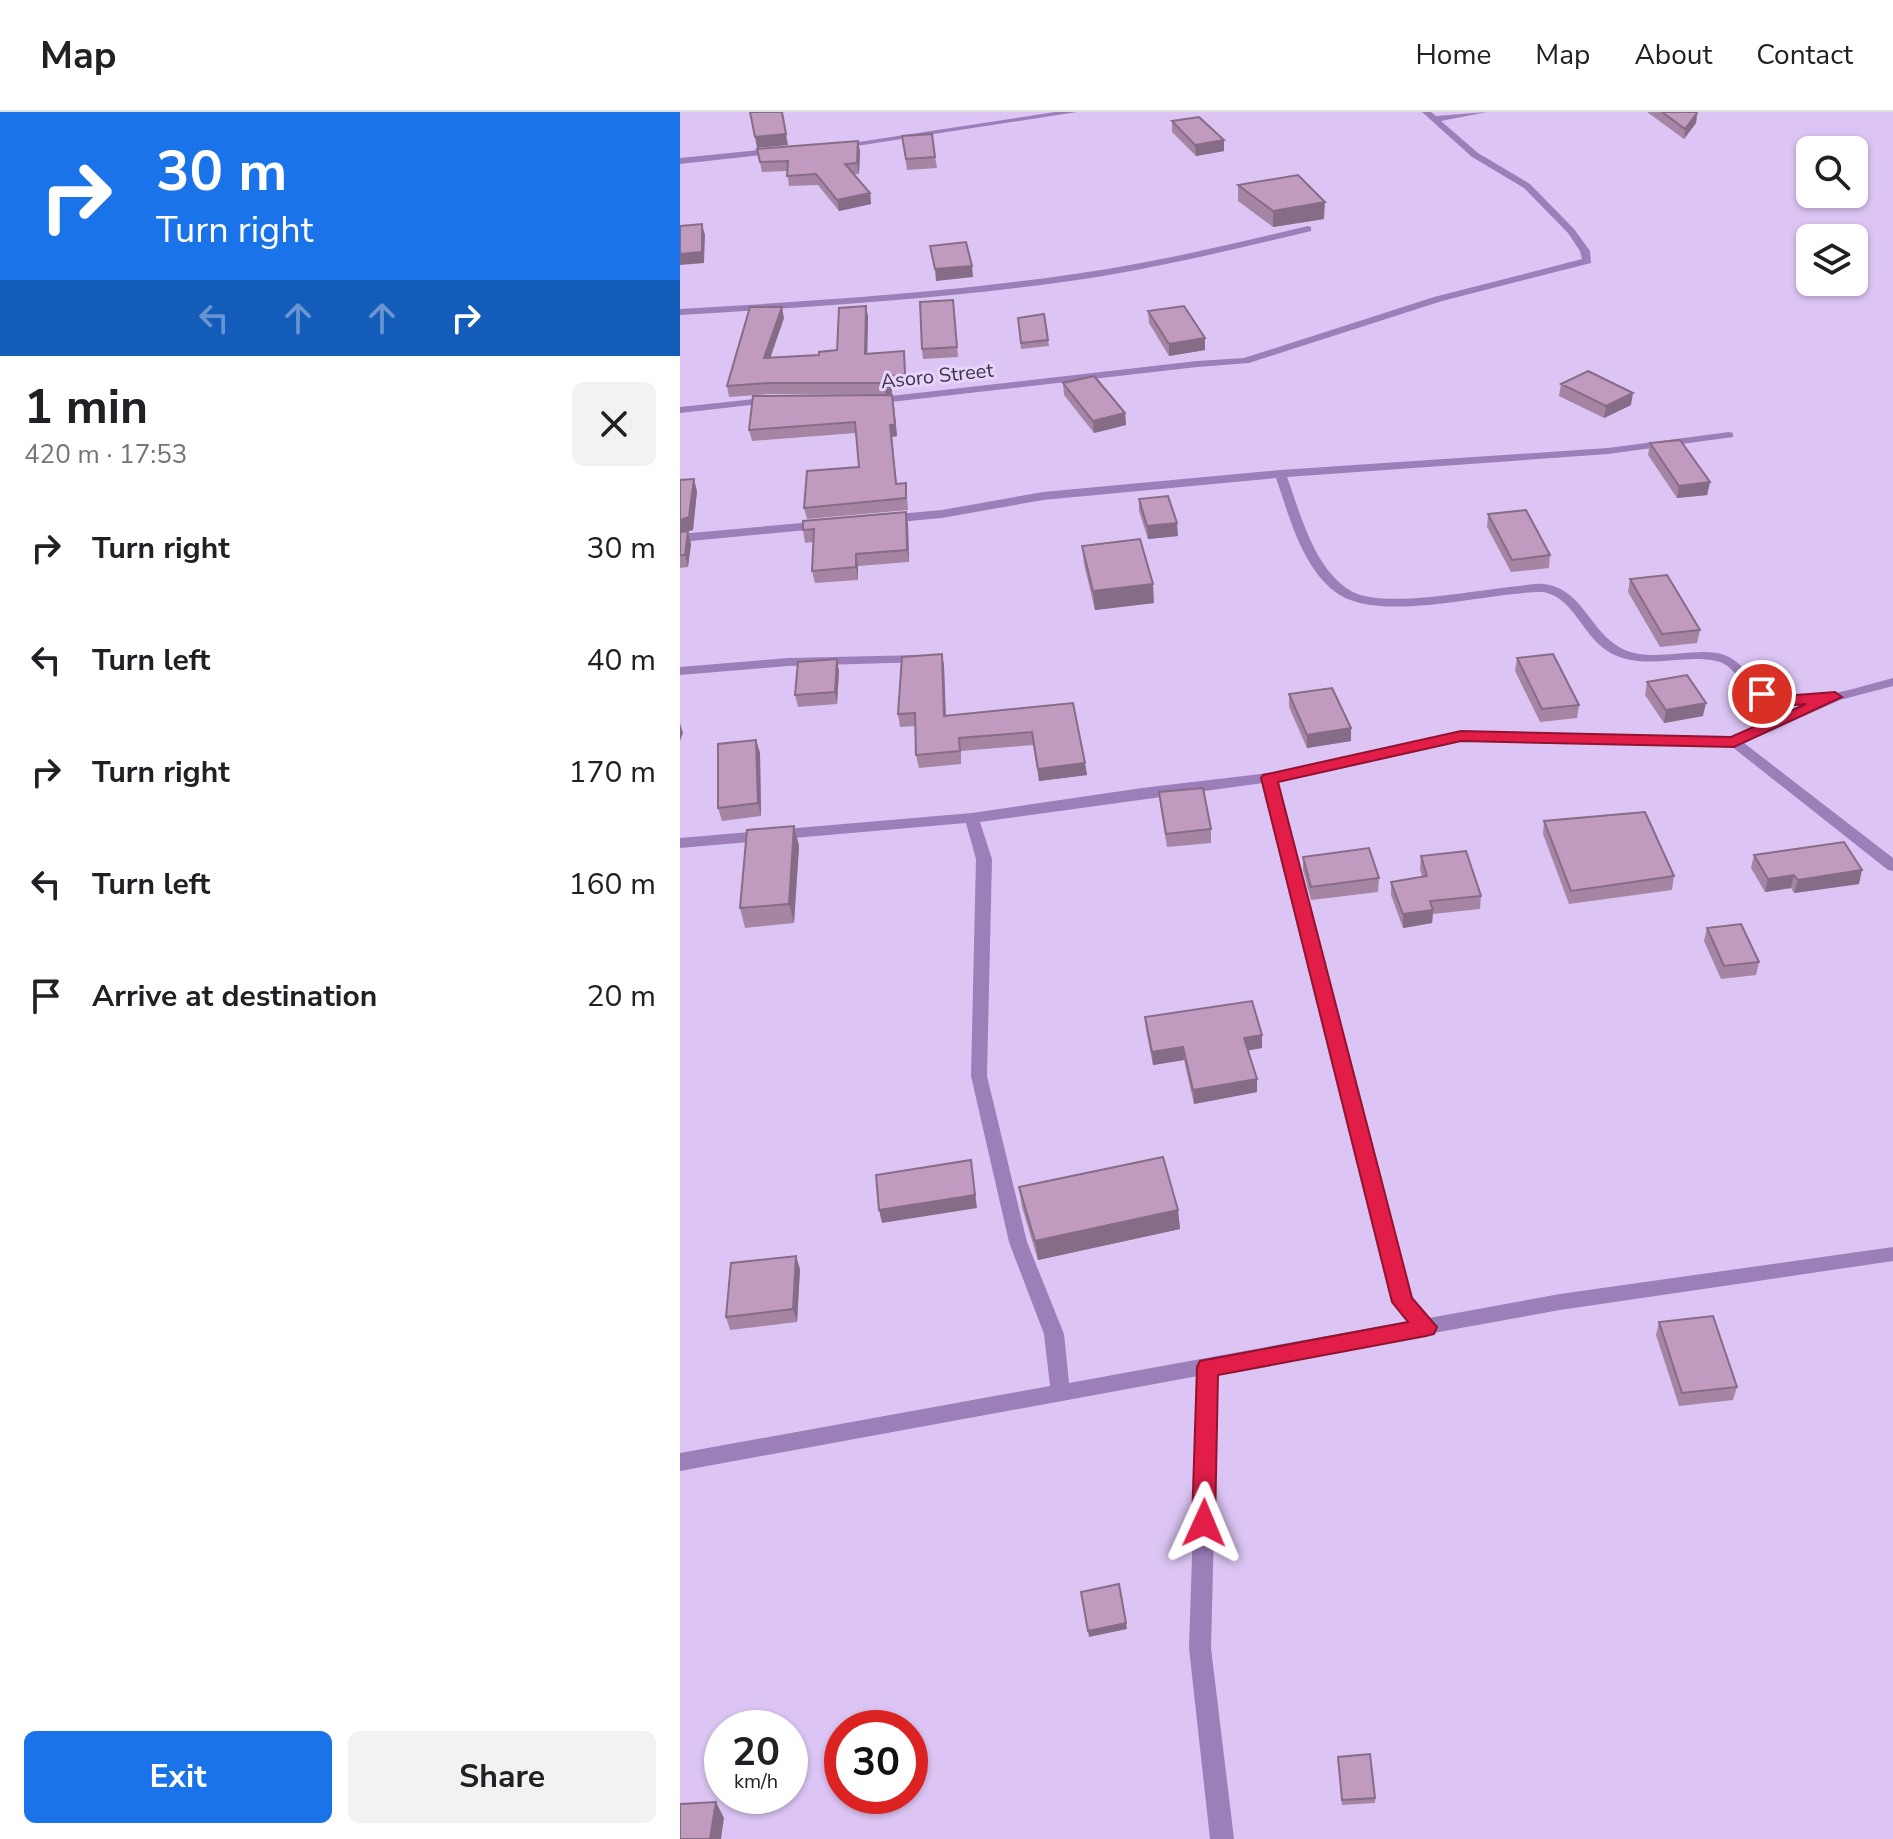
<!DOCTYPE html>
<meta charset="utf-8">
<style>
body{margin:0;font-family:"Nunito Sans",sans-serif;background:#f2f2f2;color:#202124;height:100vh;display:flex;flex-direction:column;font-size:30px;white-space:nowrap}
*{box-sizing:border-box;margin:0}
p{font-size:26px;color:#757577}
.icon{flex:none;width:44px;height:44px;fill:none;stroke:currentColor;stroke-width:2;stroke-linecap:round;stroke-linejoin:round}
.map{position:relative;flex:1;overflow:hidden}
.drawer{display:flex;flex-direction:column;background:#fff;width:680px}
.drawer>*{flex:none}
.top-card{background:#1a73e8;color:#fff;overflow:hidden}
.buttons{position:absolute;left:1116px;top:24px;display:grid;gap:16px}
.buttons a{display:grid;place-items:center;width:72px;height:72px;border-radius:12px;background:#fff;box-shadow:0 2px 6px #0004;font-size:40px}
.speed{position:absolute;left:24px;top:1598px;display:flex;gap:16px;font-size:40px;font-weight:700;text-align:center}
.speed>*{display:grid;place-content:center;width:104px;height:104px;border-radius:50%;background:#fff;box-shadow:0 2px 6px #0004;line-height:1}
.speed small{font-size:20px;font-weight:400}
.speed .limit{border:12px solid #d22;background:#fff;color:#111}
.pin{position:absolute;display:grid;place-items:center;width:68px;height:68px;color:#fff;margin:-34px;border:4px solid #fff;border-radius:50%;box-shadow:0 2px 8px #0007}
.me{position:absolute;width:88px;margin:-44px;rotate:1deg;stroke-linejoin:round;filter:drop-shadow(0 0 6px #0008)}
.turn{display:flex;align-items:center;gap:28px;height:168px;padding:0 24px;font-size:36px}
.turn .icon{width:104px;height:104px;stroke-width:2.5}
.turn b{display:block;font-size:56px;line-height:68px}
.lanes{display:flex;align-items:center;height:76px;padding:0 24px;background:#0003;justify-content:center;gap:40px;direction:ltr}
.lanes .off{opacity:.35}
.round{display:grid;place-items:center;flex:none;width:84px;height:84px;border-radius:12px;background:#f2f2f2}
.summary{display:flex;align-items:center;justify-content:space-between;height:136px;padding:0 24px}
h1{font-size:48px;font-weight:700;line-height:60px}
.primary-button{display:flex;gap:16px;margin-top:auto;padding:16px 24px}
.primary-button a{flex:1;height:92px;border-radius:12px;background:#1a73e8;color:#fff;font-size:32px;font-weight:700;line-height:92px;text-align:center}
.primary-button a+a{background:#f2f2f2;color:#202124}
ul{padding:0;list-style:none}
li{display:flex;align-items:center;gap:24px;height:112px;padding:0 24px}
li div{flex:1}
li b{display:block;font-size:30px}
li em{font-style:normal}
header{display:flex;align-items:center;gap:48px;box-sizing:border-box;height:112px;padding:0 40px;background:#fff;border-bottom:2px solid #e0e0e0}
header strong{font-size:38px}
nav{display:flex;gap:44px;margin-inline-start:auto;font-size:28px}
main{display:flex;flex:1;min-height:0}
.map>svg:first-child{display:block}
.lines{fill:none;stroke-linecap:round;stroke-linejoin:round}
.street{fill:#9c7eb9;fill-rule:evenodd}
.wall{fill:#a584a4}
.shaded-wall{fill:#866c86}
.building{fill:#c09abf;stroke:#866c86;stroke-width:2}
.route{fill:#e11d48;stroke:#92132f;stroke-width:2}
.labels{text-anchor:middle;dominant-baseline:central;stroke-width:6;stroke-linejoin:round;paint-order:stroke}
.far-street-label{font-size:20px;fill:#3c3245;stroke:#e6d4fa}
</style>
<header>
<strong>Map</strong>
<nav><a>Home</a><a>Map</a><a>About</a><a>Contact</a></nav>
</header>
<main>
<section class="drawer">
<div class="top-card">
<div class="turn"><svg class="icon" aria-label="right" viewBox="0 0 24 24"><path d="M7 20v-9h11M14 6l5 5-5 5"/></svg><div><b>30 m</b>Turn right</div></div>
<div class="lanes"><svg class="icon off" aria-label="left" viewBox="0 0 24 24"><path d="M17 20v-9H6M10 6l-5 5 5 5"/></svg><svg class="icon off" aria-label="ahead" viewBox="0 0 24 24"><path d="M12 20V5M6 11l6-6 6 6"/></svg><svg class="icon off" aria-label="ahead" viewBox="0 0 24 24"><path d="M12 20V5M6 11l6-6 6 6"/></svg><svg class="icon" aria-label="right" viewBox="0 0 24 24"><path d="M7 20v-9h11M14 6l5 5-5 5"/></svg></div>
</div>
<div class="summary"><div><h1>1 min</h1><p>420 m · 17:53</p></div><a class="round"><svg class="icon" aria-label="close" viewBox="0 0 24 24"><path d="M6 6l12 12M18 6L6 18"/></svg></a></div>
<ul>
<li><svg class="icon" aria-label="right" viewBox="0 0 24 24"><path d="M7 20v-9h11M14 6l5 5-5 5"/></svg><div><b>Turn right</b></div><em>30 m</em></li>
<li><svg class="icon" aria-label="left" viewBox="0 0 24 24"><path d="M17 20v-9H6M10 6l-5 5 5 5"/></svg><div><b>Turn left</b></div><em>40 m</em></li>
<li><svg class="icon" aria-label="right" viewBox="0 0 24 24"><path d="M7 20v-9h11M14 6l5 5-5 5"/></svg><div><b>Turn right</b></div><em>170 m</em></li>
<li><svg class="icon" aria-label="left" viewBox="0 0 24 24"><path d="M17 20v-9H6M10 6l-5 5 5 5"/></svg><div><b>Turn left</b></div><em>160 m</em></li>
<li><svg class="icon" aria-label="arrive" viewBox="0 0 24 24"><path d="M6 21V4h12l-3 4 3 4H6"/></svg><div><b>Arrive at destination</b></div><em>20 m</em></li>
</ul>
<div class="primary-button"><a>Exit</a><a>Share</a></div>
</section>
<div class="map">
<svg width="1213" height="1727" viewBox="0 0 1213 1727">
<rect width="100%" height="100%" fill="#dcc5f4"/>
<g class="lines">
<path class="street" d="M 375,0 L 397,0 L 157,37 L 152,34 Z
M 742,0 L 751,0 L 756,4 L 807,0 L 761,9 L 798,41 L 850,72 L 894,117 L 910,139 L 911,151 L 762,189 L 569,251 L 517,255 L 193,292 L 187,289 L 193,286 L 517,249 L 564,246 L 754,185 L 902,147 L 900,139 L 888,121 L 844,76 L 792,45 Z
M 98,36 L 101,37 L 101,41 L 0,52 L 0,46 Z
M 628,114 L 631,115 L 631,119 C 565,135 497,151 429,163 C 288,186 143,194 0,203 L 0,197 C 134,189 268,181 401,161 C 478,150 553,132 628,114 Z
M 94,285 L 98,286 L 98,290 L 0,301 L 0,295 Z
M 1049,320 L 1053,321 L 1053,325 L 928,342 L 607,365 C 621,403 634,457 671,479 C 704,498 800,477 839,474 C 847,473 856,471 864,472 C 901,477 908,514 936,533 C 965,553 1004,536 1037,541 C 1060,545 1067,564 1084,577 C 1112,599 1181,574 1213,566 L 1213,574 L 1160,588 L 1064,631 L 1213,746 L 1213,759 L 1208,758 L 1051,634 L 781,628 L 597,669 L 731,1186 L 749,1206 L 880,1182 L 1213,1135 L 1213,1149 L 880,1198 L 538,1260 L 531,1536 L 554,1727 L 530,1727 L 509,1536 L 518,1264 L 0,1359 L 0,1341 L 370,1274 L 364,1222 L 329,1130 L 291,964 L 296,747 L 286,711 L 0,736 L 0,726 L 292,701 L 462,676 L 589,661 L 781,620 L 1052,626 L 1126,593 C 1108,594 1086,594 1072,581 C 1060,571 1053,552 1036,549 C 1000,541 960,561 926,538 C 902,522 894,487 864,480 C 810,479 697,514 654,479 C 621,453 609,403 596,366 L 363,388 L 262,406 L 207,411 L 201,407 L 207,403 L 262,398 L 363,380 L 600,358 L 928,336 ZM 583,671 L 714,1190 L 729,1209 L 389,1271 L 384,1222 L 347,1130 L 307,964 L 312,747 L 300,710 Z
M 144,409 L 150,413 L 148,416 L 0,430 L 0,422 Z
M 241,543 L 246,544 L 246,550 L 108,554 L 0,563 L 0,555 L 108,546 Z"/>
</g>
<path class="wall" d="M 967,0 L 1016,0 L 1017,1 L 1016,11 L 1004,27 Z
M 492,9 L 544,39 L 516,44 L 492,20 Z
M 222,24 L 255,45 L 257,56 L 227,58 Z
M 77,37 L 180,39 L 179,62 L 174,62 L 190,81 L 191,92 L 159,99 L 138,73 L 109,74 L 107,59 L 82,60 Z
M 558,73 L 644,107 L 593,115 L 558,89 Z
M 273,188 L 278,245 L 243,247 L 242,237 Z
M 186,194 L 188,205 L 187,242 L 225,251 L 226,274 L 212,275 L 212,282 L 208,283 L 214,294 L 217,324 L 212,325 L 217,372 L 226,371 L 228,398 L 127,407 L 124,396 L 179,355 L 176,321 L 72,329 L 69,318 L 194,283 L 90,282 L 49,285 L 47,274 L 104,206 L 90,246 L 139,243 L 157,238 Z
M 468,199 L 525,238 L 489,244 L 469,211 Z
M 364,202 L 369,234 L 341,237 L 338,206 Z
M 383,271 L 445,301 L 446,313 L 414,321 L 384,283 Z
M 881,272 L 951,293 L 924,306 L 879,284 Z
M 970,331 L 1030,370 L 1027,383 L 997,386 L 968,343 Z
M 0,368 L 17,379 L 13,418 L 7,419 L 11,432 L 8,455 L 0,456 Z
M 459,387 L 498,424 L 468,427 L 459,399 Z
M 808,402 L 870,443 L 869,456 L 831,460 L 807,415 Z
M 228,412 L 229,450 L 178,454 L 178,468 L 135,471 L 132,459 L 133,430 L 125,431 L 123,418 Z
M 402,434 L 474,491 L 415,498 L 404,452 Z
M 950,467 L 1020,518 L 1017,531 L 980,535 L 948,480 Z
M 262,542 L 264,554 L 266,604 L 393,591 L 407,663 L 359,669 L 353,633 L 281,639 L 281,652 L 239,656 L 236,643 L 236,614 L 220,615 L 218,602 Z
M 837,546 L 899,593 L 897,606 L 860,610 L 835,559 Z
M 159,559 L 157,592 L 118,595 L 115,583 Z
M 967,570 L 1023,604 L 984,611 L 965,583 Z
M 609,582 L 671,629 L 627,636 L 609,595 Z
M 76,628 L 80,641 L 81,704 L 42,709 L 38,696 Z
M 479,680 L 531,717 L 531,731 L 487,735 L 480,693 Z
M 864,709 L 994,764 L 992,778 L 889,792 L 863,722 Z
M 114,714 L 119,734 L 114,811 L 65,816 L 60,796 Z
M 1074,743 L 1179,772 L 1114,781 L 1111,776 L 1085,780 L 1071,756 Z
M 741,744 L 801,784 L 800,797 L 753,802 L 752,811 L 723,816 L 711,783 L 711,770 L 742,765 L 740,757 Z
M 623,745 L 699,766 L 698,780 L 631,788 L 623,758 Z
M 1027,816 L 1079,850 L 1076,863 L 1041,867 L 1024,829 Z
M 465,905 L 582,923 L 582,936 L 568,938 L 577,967 L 577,980 L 514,992 L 504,948 L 473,953 L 466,918 Z
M 339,1075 L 498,1098 L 500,1117 L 358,1148 L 342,1095 Z
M 120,1157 L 117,1210 L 50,1218 L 46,1205 Z
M 979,1210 L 1057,1275 L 1053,1288 L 999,1294 L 976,1223 Z
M 658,1645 L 695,1686 L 695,1691 L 662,1693 Z"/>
<path class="shaded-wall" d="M 1017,1 L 1016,11 L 1004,27 L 1005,17 Z
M 106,22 L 108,33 L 77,36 L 75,25 Z
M 544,28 L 544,39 L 516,44 L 515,33 Z
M 178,29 L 180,39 L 179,62 L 177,51 Z
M 190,81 L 191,92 L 159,99 L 157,88 Z
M 645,90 L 644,107 L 593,115 L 593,99 Z
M 22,112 L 25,123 L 24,151 L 0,153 L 0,142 Z
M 292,154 L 293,165 L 256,169 L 255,157 Z
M 186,194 L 188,205 L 187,253 L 185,242 Z
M 102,195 L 104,206 L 86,258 L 84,246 Z
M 525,226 L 525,238 L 489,244 L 489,232 Z
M 210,264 L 212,282 L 206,283 L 204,272 Z
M 953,281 L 951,293 L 924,306 L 926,294 Z
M 214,294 L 217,324 L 212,325 L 210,313 Z
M 445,301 L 446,313 L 414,321 L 413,309 Z
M 14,367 L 17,379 L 13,418 L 0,421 L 0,408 Z
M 1030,370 L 1027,383 L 997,386 L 999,374 Z
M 226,400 L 228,412 L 229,450 L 227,438 Z
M 497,411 L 498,424 L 468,427 L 467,414 Z
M 8,419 L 11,432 L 8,455 L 5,443 Z
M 176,442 L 178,454 L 178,468 L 176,455 Z
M 473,472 L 474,491 L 415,498 L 413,479 Z
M 262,542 L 264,554 L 266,617 L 264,604 Z
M 157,547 L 159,559 L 157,592 L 155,580 Z
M 1026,591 L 1023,604 L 984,611 L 986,598 Z
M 0,611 L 3,621 L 0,629 Z
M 671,616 L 671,629 L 627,636 L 627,623 Z
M 76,628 L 80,641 L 81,704 L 78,691 Z
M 405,651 L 407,663 L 359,669 L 358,657 Z
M 114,714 L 119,734 L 114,811 L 109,792 Z
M 1182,758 L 1179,772 L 1114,781 L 1118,768 Z
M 1114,763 L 1111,776 L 1085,780 L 1088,767 Z
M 753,798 L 752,811 L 723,816 L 723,802 Z
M 582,923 L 582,936 L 565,939 L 564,926 Z
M 503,935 L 504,948 L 473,953 L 472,940 Z
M 577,967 L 577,980 L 514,992 L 513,978 Z
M 291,1048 L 297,1096 L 202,1111 L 199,1098 Z
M 498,1098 L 500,1117 L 358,1148 L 355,1129 Z
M 116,1144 L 120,1157 L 117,1210 L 113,1197 Z
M 446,1511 L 447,1517 L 409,1525 L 408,1519 Z
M 36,1690 L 44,1706 L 41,1727 L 30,1727 Z"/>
<path class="building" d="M 70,0 L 102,0 L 106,22 L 75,25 Z
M 982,0 L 1016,0 L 1017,1 L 1005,17 Z
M 519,5 L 544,28 L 515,33 L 492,9 Z
M 252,22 L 255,45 L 226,47 L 222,24 Z
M 178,29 L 177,51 L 165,52 L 190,81 L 157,88 L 136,62 L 107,64 L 108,49 L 80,50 L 77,37 Z
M 618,63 L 645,90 L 593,99 L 558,73 Z
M 22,112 L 22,140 L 0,142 L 0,114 Z
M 286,130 L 292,154 L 255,157 L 250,134 Z
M 273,188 L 277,235 L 242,237 L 240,190 Z
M 186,194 L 185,242 L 224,239 L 225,262 L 210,264 L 211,271 L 88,271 L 47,274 L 70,195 L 102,195 L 84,246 L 139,243 L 139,240 L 157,238 L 159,196 Z
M 504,194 L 525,226 L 489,232 L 468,199 Z
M 364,202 L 368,228 L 341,231 L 338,206 Z
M 908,259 L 953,281 L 926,294 L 881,272 Z
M 414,264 L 445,301 L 413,309 L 383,271 Z
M 212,283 L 215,313 L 210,313 L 216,372 L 226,371 L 226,386 L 124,396 L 127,359 L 179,355 L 175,310 L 69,318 L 73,284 Z
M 1000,328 L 1030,370 L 999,374 L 970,331 Z
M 14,367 L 9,405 L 0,408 L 0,368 Z
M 488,384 L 497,411 L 467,414 L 459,387 Z
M 846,398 L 870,443 L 832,448 L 808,402 Z
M 226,400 L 227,438 L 176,442 L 176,455 L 132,459 L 134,417 L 123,418 L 123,409 Z
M 8,419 L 5,443 L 0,443 L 0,420 Z
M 460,427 L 473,472 L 413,479 L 402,434 Z
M 987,463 L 1020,518 L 982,522 L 950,467 Z
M 262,542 L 264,604 L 393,591 L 405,651 L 358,657 L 352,620 L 279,626 L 280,639 L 236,643 L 235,601 L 218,602 L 222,545 Z
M 873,542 L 899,593 L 862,597 L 837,546 Z
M 157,547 L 155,580 L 115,583 L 118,550 Z
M 1007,563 L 1026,591 L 986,598 L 967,570 Z
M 652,576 L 671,616 L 627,623 L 609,582 Z
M 76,628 L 78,691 L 38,696 L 38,632 Z
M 523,676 L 531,717 L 486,722 L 479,680 Z
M 965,700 L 994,764 L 891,779 L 864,709 Z
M 114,714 L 109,792 L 60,796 L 67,718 Z
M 1164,730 L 1182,758 L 1118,768 L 1114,763 L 1088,767 L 1074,743 Z
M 689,736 L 699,766 L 631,775 L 623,745 Z
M 786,739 L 801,784 L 750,789 L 753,798 L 723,802 L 711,770 L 747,764 L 741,744 Z
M 1061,812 L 1079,850 L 1044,854 L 1027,816 Z
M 572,889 L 582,923 L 564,926 L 577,967 L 513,978 L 503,935 L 472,940 L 465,905 Z
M 483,1045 L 498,1098 L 355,1129 L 339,1075 Z
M 291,1048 L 295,1083 L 199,1098 L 196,1063 Z
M 116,1144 L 113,1197 L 46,1205 L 51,1151 Z
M 1033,1204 L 1057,1275 L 1002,1281 L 979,1210 Z
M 439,1472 L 446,1511 L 408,1519 L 401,1480 Z
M 690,1642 L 695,1686 L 662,1688 L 658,1645 Z
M 36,1690 L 30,1727 L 0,1727 L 0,1692 Z"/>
<path class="route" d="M 1082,578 L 1103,584 L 1155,580 L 1162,585 L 1054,635 L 781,629 L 598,670 L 732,1186 L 757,1215 L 754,1222 L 746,1224 L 538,1263 L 535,1411 L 532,1419 L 524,1422 L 515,1419 L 512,1411 L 517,1255 L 520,1249 L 728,1210 L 712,1190 L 581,666 L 583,663 L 781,619 L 1051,625 L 1126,592 L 1102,594 L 1077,586 L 1074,582 Z"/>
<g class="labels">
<g class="far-street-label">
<text transform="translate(257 264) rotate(-6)">Asoro Street</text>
</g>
</g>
</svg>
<div class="buttons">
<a><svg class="icon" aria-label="search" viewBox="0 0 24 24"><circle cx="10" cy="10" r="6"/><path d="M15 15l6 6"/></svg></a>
<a><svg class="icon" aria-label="layers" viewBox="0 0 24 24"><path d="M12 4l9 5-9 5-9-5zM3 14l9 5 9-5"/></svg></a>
</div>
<div class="speed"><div>20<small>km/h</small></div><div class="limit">30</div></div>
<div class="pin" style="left:1082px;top:582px;background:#d93025"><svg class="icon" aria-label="arrive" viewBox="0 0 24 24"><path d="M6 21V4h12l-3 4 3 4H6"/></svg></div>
<svg class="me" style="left:524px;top:1411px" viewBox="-20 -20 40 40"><path d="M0-17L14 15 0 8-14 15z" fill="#e11d48" stroke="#fff" stroke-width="4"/></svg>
</div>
</main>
